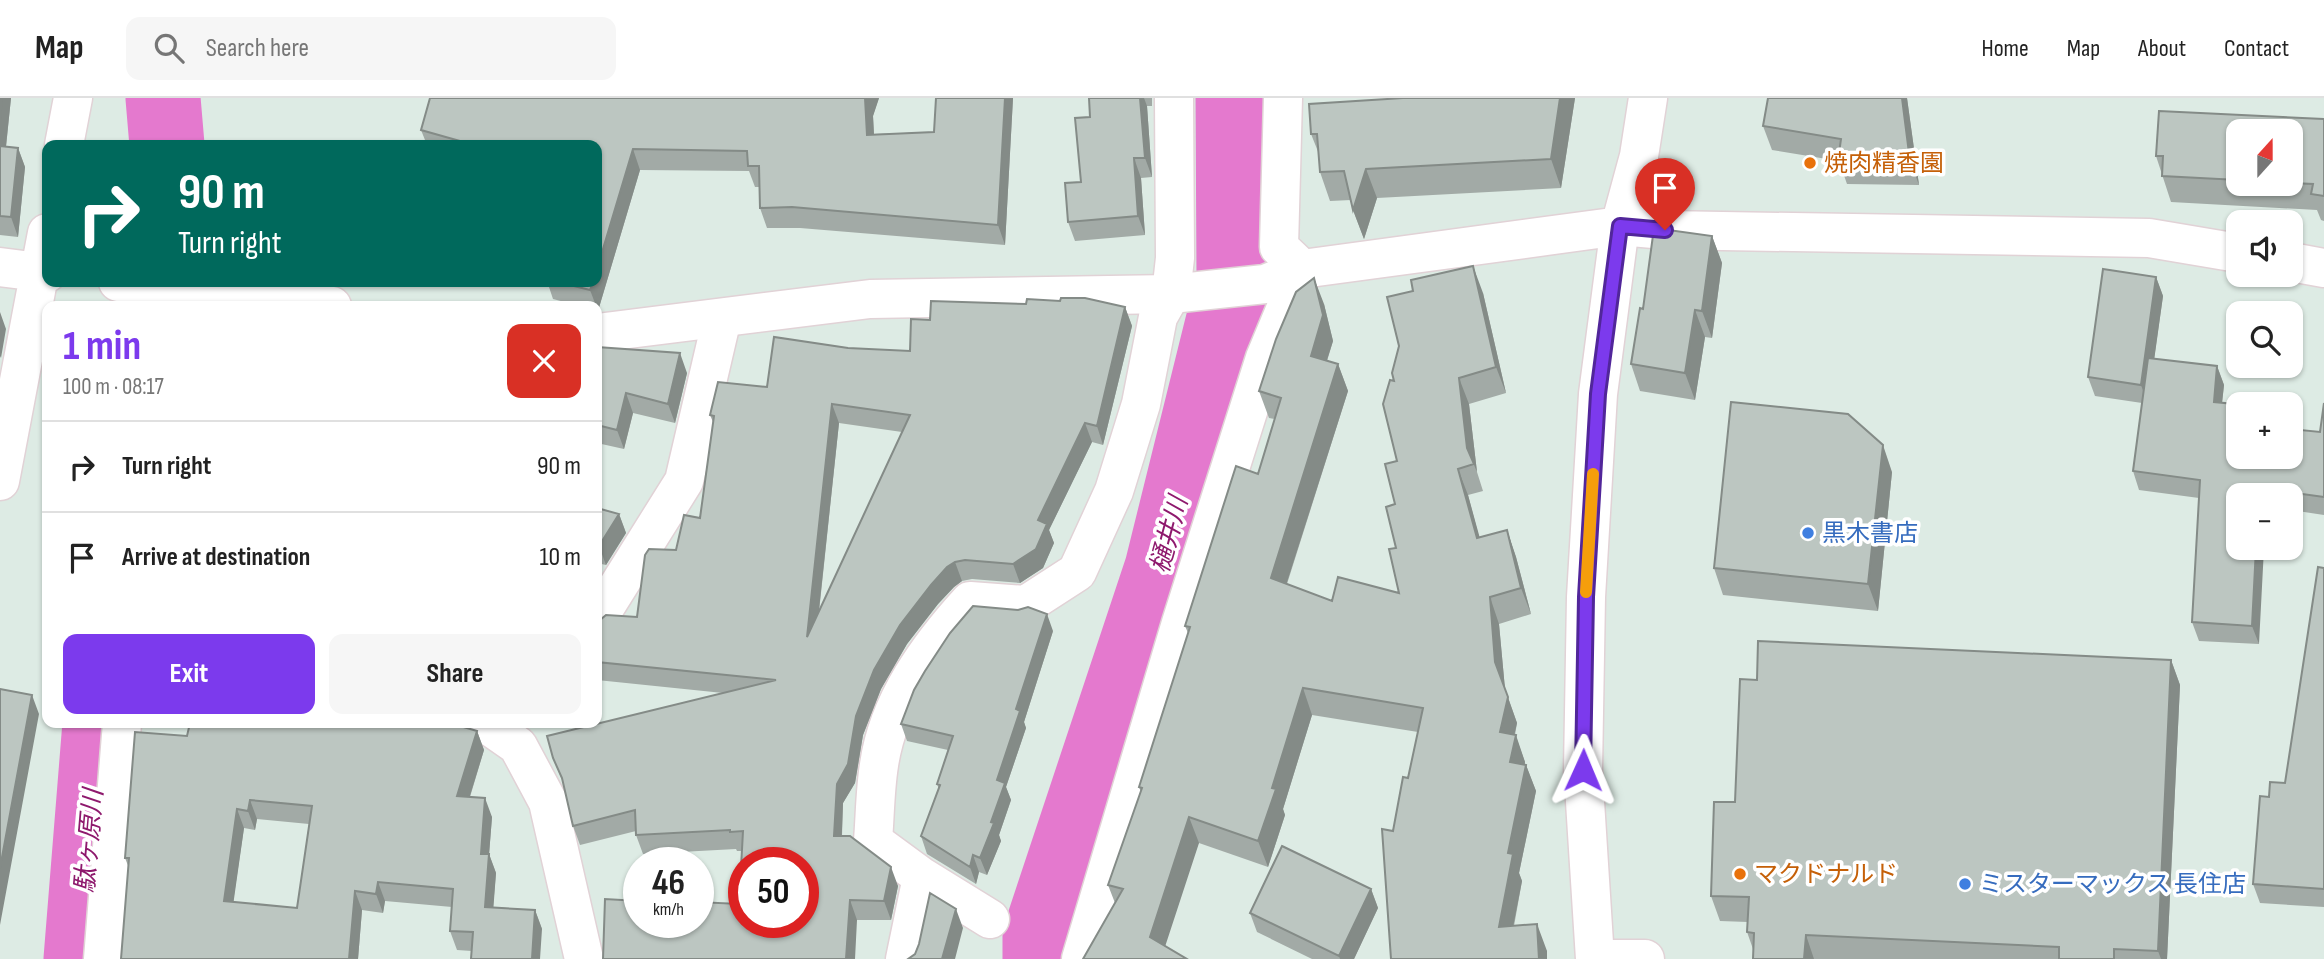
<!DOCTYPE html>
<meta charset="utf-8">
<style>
body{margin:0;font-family:"Sofia Sans Condensed","Noto Sans JP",sans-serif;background:#f6f6f6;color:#222;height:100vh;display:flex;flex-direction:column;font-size:26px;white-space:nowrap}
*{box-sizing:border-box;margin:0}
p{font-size:23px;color:#767676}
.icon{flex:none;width:38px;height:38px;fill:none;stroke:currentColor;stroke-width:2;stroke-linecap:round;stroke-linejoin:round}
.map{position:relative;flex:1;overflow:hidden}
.side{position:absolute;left:42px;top:203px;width:560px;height:427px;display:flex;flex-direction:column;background:#fff;border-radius:14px;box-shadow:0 2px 5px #0004}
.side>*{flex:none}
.banner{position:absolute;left:42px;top:42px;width:560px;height:147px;border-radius:14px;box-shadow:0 2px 5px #0004;background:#00695c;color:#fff;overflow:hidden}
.needle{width:46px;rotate:21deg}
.buttons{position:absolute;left:2226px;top:21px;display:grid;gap:14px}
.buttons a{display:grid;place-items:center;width:77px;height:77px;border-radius:14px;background:#fff;box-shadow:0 2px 5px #0004;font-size:35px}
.speed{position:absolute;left:623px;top:749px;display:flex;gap:14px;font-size:35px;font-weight:700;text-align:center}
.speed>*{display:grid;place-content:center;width:91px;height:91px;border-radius:50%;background:#fff;box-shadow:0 2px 5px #0004;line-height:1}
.speed small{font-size:18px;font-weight:400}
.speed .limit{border:10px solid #d22;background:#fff;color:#111}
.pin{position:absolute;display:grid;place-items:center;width:60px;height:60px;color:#fff;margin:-72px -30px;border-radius:50% 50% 50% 0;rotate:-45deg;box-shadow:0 0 7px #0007}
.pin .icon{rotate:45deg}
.me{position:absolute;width:77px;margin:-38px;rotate:1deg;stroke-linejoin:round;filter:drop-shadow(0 0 5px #0008)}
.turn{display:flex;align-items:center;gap:24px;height:147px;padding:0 21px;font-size:32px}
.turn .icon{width:91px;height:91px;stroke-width:2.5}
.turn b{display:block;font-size:49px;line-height:60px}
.round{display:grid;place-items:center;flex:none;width:74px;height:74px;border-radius:14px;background:#f6f6f6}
.headline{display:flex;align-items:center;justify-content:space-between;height:119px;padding:0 21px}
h1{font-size:42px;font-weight:700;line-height:52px;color:#7c3aed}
.cta{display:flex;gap:14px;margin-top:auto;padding:14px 21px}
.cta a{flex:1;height:80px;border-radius:14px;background:#7c3aed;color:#fff;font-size:28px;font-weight:700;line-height:80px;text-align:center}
.cta a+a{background:#f6f6f6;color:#222}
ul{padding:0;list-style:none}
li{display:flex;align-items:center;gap:21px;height:91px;padding:0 21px;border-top:2px solid #e0e0e0}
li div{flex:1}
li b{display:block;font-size:26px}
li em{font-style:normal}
header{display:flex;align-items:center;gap:42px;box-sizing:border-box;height:98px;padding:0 35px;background:#fff;border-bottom:2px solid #e0e0e0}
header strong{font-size:33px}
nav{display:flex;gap:38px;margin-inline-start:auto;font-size:24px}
.search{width:490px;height:63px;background:#f6f6f6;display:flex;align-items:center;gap:18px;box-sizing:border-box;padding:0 24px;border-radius:14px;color:#767676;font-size:26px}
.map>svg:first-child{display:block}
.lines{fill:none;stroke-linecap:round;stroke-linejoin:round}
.river{stroke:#e479ce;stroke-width:75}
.street-casing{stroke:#e1d2d6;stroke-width:41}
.secondary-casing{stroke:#e1d2d6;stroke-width:41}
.street{stroke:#fff;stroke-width:38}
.secondary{stroke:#fff;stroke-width:38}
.wall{fill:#a2aaa6;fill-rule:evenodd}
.shaded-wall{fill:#848b87}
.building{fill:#bcc6c1;stroke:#848b87;stroke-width:2;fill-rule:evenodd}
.route-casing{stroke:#51269a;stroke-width:18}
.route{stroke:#7c3aed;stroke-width:12}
.slow{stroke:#f59e0b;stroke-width:12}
.food-dot{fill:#e8710a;stroke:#fff;stroke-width:2.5}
.shop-dot{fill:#3f7fe0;stroke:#fff;stroke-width:2.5}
.labels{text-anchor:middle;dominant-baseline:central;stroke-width:7;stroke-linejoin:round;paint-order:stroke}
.food-label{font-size:24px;fill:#c56008;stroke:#fff;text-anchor:start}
.shop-label{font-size:24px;fill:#366cbe;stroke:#fff;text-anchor:start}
.water-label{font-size:26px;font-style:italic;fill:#8e196d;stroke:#fff}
</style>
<header>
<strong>Map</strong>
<div class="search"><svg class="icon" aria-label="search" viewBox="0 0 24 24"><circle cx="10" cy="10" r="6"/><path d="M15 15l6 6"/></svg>Search here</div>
<nav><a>Home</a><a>Map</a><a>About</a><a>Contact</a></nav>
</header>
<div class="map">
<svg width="2324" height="861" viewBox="0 0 2324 861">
<rect width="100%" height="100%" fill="#ddebe4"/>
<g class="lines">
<path class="river" d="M 163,0 L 167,47
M 81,861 L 100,625
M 1040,861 L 1040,837 L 1162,470 L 1234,180 L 1233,0"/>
<defs>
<path id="street" d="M 1620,128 L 1665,132 L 2149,140 L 2238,155
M 2291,164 L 2324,170
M 597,522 L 684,383 L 722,220
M 485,625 L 518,648 L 548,704 L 584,861
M 922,779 L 990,821
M 103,861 L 122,625
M 905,861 L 922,779 L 873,743 C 875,718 875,692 879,667 C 888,604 928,549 970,503 L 1026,507 L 1077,474 L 1114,393 L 1141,306 L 1158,219 L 1171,196 L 1175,160 L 1174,0
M 1081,861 L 1181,525 L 1265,260 L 1302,171 L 1279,149 L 1283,0
M 1612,861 L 1645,861"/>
<path id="secondary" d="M 64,47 L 73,0
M 0,169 L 47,175
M 118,184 L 180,193 L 332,208
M 597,235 L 870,201 L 1171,196 L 1265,186 L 1302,171 L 1620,128
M 0,383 L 47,135
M 1595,861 L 1583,672 L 1586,499 L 1598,296 L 1620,128 L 1639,58 L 1648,0"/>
</defs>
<use href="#street" class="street-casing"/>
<use href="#secondary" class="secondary-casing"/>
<use href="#street" class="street"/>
<use href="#secondary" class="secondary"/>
</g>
<path class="wall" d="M 0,0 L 11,0 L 6,49 L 18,50 L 25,69 L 18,139 L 0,137 Z
M 430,0 L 879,0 L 873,18 L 874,36 L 934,34 L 1013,0 L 1005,147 L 800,130 L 767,130 L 760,110 L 759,89 L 755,89 L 749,73 L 640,72 L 598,213 L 597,208 L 580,208 L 553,201 L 548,186 L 543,184 L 597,184 L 597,47 L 427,47 L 421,32 Z
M 1089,0 L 1152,0 L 1152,8 L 1147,8 L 1152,79 L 1141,80 L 1145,137 L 1075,143 L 1068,124 L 1081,84 L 1090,19 Z
M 1403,0 L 1575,0 L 1561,90 L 1377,100 L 1364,141 L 1353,112 L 1351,102 L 1330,103 L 1320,74 L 1319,56 L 1311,36 Z
M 1907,0 L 1919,87 L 1847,86 L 1839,63 L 1772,52 L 1763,28 Z
M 2159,13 L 2324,21 L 2324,123 L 2321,122 L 2317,112 L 2171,104 L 2156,58 ZM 2238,33 L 2291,33 L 2291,86 L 2238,86 Z
M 1712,138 L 1722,165 L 1712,240 L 1705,239 L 1695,302 L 1640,293 L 1631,266 L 1643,211 Z
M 2156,179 L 2163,198 L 2154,261 L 2217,268 L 2224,287 L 2222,305 L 2235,306 L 2238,314 L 2238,359 L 2320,334 L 2324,305 L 2324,417 L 2291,412 L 2291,397 L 2238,397 L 2259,546 L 2199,543 L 2192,524 L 2199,400 L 2139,392 L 2133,373 L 2142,305 L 2095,298 L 2088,279 Z
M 339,184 L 358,184 L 357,186 Z
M 1483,195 L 1506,295 L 1469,306 L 1477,374 L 1483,393 L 1468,397 L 1479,439 L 1507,432 L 1516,459 L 1531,516 L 1499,526 L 1505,591 L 1517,625 L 1515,637 L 1525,664 L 1525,667 L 1526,667 L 1536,693 L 1519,775 L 1522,783 L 1514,828 L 1547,853 L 1547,861 L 1393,733 L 1408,680 L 1418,634 L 1312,617 L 1283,711 L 1285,717 L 1268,769 L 1199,745 L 1083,861 L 1115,805 L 1108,787 L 1141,694 L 1139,689 L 1188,535 L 1185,528 L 1258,376 L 1275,321 L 1269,320 L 1259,293 L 1324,206 L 1333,243 L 1327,263 L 1338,266 L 1348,293 L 1287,486 L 1332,503 L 1399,495 L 1395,406 L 1397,363 L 1394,283 Z
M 1125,209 L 1132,228 L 1103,347 L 1092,344 L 1049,432 L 1054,445 L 1043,470 L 1020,485 L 972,481 L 962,483 L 954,489 L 938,506 L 907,546 L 881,591 L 863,637 L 855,685 L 843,705 L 842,738 L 898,788 L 891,822 L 857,822 L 739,806 L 742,753 L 737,753 L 736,751 L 643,756 L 636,737 L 636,733 L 580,747 L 573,728 L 565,689 L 553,660 L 723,595 L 597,582 L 597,523 L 637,519 L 676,452 L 700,420 L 713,324 L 710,317 L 767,289 L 848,250 L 910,253 L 930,222 ZM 839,325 L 902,334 L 819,514 Z
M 597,249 L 687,275 L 675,325 L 633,315 L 624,351 L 597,345 Z
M 1892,374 L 1878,513 L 1723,497 L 1714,470 Z
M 597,404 L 600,411 L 619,416 L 626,435 L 606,467 L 597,465 Z
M 2324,470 L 2324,809 L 2260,805 L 2253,786 L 2269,699 L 2285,685 Z
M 1053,533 L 1024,624 L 1026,630 L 1006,689 L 1011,702 L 999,737 L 1001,743 L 987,777 L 979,774 L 976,786 L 927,756 L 921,738 L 939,691 L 937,686 L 948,652 L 907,643 L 901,626 Z
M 2171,562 L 2180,587 L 2167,861 L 1753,861 L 1753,851 L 1747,834 L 1748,824 L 1720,823 L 1711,798 L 1735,704 L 1757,582 Z
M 477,633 L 484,652 L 470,699 L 492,719 L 489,756 L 496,775 L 493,809 L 535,812 L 542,831 L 472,853 L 457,852 L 450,833 L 452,809 L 385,803 L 383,815 L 362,812 L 358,861 L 129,770 L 125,760 L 187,638 ZM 257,721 L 309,726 L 297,810 L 233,804 L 244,730 L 255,732 Z
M 1371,791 L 1378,810 L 1354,861 L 1312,861 L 1257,834 L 1250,815 Z"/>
<path class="shaded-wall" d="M 2,0 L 11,0 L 4,67 L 0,55 L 0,23 Z
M 865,0 L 879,0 L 873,18 L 875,57 L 867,37 Z
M 1005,0 L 1013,0 L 1005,147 L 998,127 Z
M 1140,0 L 1144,0 L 1147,8 L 1152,79 L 1145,60 Z
M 1560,0 L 1575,0 L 1561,90 L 1551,61 Z
M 1902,0 L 1907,0 L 1919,87 L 1910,63 Z
M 18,50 L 25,69 L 18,139 L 11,119 Z
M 633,51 L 640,72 L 598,213 L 590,192 L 593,184 L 597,184 L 597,171 Z
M 1134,60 L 1141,80 L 1145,137 L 1138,118 Z
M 1366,71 L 1377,100 L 1364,141 L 1353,112 Z
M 1712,138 L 1722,165 L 1712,240 L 1702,213 Z
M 1473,168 L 1483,195 L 1506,295 L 1496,269 Z
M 2156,179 L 2163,198 L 2148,306 L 2141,287 Z
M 1314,180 L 1324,206 L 1333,243 L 1320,284 L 1311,258 Z
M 1125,209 L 1132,228 L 1103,347 L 1097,328 Z
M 1695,212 L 1705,239 L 1695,302 L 1685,275 Z
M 0,214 L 6,231 L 1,260 L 0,258 Z
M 680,255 L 687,275 L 675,325 L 668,306 Z
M 1338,266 L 1348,293 L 1280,506 L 1271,480 Z
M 2217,268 L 2224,287 L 2220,323 L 2214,304 Z
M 1459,280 L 1469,306 L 1477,374 L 1467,350 Z
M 626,295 L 633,315 L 624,351 L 617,332 Z
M 832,306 L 839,325 L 814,558 L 807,539 Z
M 2235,306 L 2238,314 L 2238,337 L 2233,323 Z
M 1085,325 L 1092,344 L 1049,432 L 1054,445 L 1043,470 L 1020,485 L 1013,466 L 1038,422 Z
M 1883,347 L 1892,374 L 1878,513 L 1868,486 Z
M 1458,371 L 1468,397 L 1487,466 L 1477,440 Z
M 619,416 L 626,435 L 606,467 L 599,448 Z
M 1507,432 L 1516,459 L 1531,516 L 1521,490 Z
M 2256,450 L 2264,450 L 2259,546 L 2252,528 Z
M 955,464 L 962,483 L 954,489 L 938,506 L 907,546 L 881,591 L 863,637 L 855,685 L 843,705 L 841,757 L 834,738 L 837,686 L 856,618 L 874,572 L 900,527 L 931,487 L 947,469 Z
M 1490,499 L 1499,526 L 1505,591 L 1517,625 L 1509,660 L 1500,634 L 1495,564 Z
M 1047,516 L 1053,533 L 1024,624 L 1026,630 L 1006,689 L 1011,702 L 999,737 L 1001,743 L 987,777 L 980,760 L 997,682 L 1016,611 Z
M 2171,562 L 2180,587 L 2167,861 L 2161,861 L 2158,853 Z
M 1303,590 L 1312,617 L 1283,711 L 1285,717 L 1268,769 L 1258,743 L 1272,690 Z
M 32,597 L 39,616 L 0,827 L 0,770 Z
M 477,633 L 484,652 L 464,717 L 457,698 Z
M 1516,637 L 1525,664 L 1520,690 L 1510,664 Z
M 1526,667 L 1536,693 L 1519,775 L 1522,783 L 1508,855 L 1499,829 L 1508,755 Z
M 485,700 L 492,719 L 488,770 L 489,756 L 496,775 L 492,828 L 485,809 L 481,756 Z
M 250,702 L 257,721 L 255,732 L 248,713 Z
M 237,711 L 244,730 L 231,822 L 224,803 Z
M 1189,719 L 1199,745 L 1161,861 L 1150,839 Z
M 973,757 L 979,774 L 976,786 L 970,769 Z
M 891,769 L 898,788 L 891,822 L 884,803 Z
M 378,784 L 385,803 L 383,815 L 376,796 Z
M 1371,791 L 1378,810 L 1354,861 L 1340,861 L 1339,858 Z
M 355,793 L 362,812 L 358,861 L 349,861 Z
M 850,802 L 857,822 L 855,861 L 846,861 Z
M 956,811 L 963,830 L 955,861 L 942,861 Z
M 535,812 L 542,831 L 540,861 L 532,861 Z
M 1537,826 L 1547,853 L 1547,861 L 1539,861 Z
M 1806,837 L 1814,861 L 1804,861 Z"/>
<path class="building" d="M 0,0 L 2,0 L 0,23 Z
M 430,0 L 865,0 L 867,37 L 934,34 L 936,0 L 1005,0 L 998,127 L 792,109 L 760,110 L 759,68 L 748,68 L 747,53 L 633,51 L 597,171 L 597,47 L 474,47 L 421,32 Z
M 1089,0 L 1140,0 L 1145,60 L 1134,60 L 1138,118 L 1068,124 L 1065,85 L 1081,84 L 1075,20 L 1090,19 Z
M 1403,0 L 1560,0 L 1551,61 L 1366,71 L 1353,112 L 1344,73 L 1320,74 L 1317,36 L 1311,36 L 1309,6 Z
M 1768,0 L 1902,0 L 1910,63 L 1838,62 L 1841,41 L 1763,28 Z
M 2159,13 L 2324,21 L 2324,98 L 2311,96 L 2313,86 L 2291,85 L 2291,33 L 2238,33 L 2238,82 L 2162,78 L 2163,58 L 2156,58 Z
M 0,48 L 18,50 L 11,119 L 0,118 Z
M 1654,130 L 1712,138 L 1702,213 L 1695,212 L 1685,275 L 1631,266 L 1640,210 L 1643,211 Z
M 1473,168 L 1496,269 L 1459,280 L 1467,350 L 1474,366 L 1458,371 L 1477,440 L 1507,432 L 1521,490 L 1490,499 L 1495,564 L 1508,599 L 1500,634 L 1516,637 L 1510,664 L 1526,667 L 1508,755 L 1513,756 L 1499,829 L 1537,826 L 1539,861 L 1391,861 L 1382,731 L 1393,733 L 1403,679 L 1408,680 L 1423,610 L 1303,590 L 1272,690 L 1276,691 L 1258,743 L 1189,719 L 1150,839 L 1187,861 L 1083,861 L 1123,791 L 1108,787 L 1142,690 L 1139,689 L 1190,529 L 1185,528 L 1236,368 L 1258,376 L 1281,300 L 1259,293 L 1276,241 L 1296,194 L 1314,180 L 1323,217 L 1311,258 L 1338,266 L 1271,480 L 1332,503 L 1338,479 L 1399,495 L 1389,451 L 1396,450 L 1386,409 L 1395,406 L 1385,366 L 1397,363 L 1383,306 L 1390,282 L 1394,283 L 1392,275 L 1399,248 L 1387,199 L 1413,193 L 1411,182 Z
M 2103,171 L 2156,179 L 2141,287 L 2088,279 Z
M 558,184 L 593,184 L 590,192 Z
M 1061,200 L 1085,200 L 1125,209 L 1097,328 L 1085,325 L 1038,422 L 1047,426 L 1036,451 L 1013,466 L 965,462 L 955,464 L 947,469 L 931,487 L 900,527 L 874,572 L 856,618 L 848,666 L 837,686 L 834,738 L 850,738 L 891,769 L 884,803 L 850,802 L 846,861 L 603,861 L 605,801 L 639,803 L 639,824 L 698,824 L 698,804 L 739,806 L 743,733 L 730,734 L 730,732 L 636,737 L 635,712 L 573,728 L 562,680 L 553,660 L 547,638 L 776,582 L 597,564 L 597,523 L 600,522 L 606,517 L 637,519 L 645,457 L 649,451 L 676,452 L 684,417 L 700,420 L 714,318 L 710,317 L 718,284 L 767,289 L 774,239 L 848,250 L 910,253 L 911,221 L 930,222 L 931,203 L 1026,206 L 1027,201 L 1060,203 ZM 832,306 L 910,317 L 807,539 ZM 744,765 L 803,765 L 803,824 L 744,824 Z
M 597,249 L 680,255 L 668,306 L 626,295 L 617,332 L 597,327 Z
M 2148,260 L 2217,268 L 2214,304 L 2235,306 L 2233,323 L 2238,324 L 2238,359 L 2291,359 L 2291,331 L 2320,334 L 2324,305 L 2324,399 L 2260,390 L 2260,397 L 2238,397 L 2238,450 L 2256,450 L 2252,528 L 2192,524 L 2200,382 L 2133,373 Z
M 1731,304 L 1848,316 L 1883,347 L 1868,486 L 1714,470 Z
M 597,410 L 619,416 L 599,448 L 597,447 Z
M 2318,469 L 2324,470 L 2324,791 L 2253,786 L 2260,698 L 2269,699 L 2270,684 L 2285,685 Z
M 973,508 L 1018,512 L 1028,509 L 1047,516 L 1016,611 L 1020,613 L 997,682 L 1005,685 L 991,724 L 994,725 L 980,760 L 973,757 L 970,769 L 921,738 L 940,687 L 937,686 L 953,638 L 901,626 L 914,592 L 925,573 L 950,535 Z
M 1758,543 L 2171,562 L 2158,853 L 2114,851 L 2114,861 L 2059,861 L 2059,849 L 1806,837 L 1804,861 L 1753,861 L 1754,835 L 1747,834 L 1749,799 L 1711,798 L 1714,704 L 1735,704 L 1740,581 L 1757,582 Z
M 0,591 L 32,597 L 0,770 Z
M 190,625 L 450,625 L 477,633 L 457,698 L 485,700 L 481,756 L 489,756 L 485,809 L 535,812 L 532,861 L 471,861 L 473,834 L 450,833 L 453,791 L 378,784 L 376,796 L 355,793 L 349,861 L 121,861 L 129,760 L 125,760 L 135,634 L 187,638 ZM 250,702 L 312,708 L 297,810 L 224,803 L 237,711 L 248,713 Z
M 1282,748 L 1371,791 L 1339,858 L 1250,815 Z
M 930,795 L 956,811 L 942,861 L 908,861 L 915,856 L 919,846 Z"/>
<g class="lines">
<defs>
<path id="route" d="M 1583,672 L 1586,499 L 1598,296 L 1620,128 L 1665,132"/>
</defs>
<use href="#route" class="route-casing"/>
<use href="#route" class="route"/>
<path class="slow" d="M 1586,494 L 1593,376"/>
</g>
<g class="food-dot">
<circle cx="1810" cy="65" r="7"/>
<circle cx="1740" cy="776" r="7"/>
</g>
<g class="shop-dot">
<circle cx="1808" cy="435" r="7"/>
<circle cx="1965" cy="786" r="7"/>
</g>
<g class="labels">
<g class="food-label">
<text x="1824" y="65">焼肉精香園</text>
<text x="1754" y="776">マクドナルド</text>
</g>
<g class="shop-label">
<text x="1822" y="435">黒木書店</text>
<text x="1979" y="786">ミスターマックス 長住店</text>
</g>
<g class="water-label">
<text transform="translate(1170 437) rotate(-75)">樋井川</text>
<text transform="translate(90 743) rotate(-85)">駄ヶ原川</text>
</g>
</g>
</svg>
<div class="buttons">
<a><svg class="needle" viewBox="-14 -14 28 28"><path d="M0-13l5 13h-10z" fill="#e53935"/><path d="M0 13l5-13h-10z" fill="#767676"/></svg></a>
<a><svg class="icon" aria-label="sound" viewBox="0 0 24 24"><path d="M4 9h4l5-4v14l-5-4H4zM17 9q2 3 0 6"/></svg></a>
<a><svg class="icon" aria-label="search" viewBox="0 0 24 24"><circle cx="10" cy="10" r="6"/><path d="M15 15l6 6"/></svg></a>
<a>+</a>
<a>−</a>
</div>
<div class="speed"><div>46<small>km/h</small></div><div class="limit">50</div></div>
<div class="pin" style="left:1665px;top:132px;background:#d93025"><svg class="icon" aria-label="arrive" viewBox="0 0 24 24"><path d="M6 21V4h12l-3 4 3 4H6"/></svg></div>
<svg class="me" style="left:1583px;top:672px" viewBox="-20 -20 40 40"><path d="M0-17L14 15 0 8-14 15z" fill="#7c3aed" stroke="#fff" stroke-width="4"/></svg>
<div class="banner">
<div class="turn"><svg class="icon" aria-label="right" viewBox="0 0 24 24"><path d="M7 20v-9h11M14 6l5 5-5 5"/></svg><div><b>90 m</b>Turn right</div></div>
</div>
<section class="side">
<div class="headline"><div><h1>1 min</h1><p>100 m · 08:17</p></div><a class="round" style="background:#d93025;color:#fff"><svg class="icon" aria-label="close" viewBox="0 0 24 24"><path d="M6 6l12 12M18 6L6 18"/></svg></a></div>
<ul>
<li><svg class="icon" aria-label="right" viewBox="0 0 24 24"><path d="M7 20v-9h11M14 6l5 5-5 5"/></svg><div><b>Turn right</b></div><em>90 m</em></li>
<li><svg class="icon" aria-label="arrive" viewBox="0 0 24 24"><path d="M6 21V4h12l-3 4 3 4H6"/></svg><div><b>Arrive at destination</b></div><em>10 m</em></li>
</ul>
<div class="cta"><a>Exit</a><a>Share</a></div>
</section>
</div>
